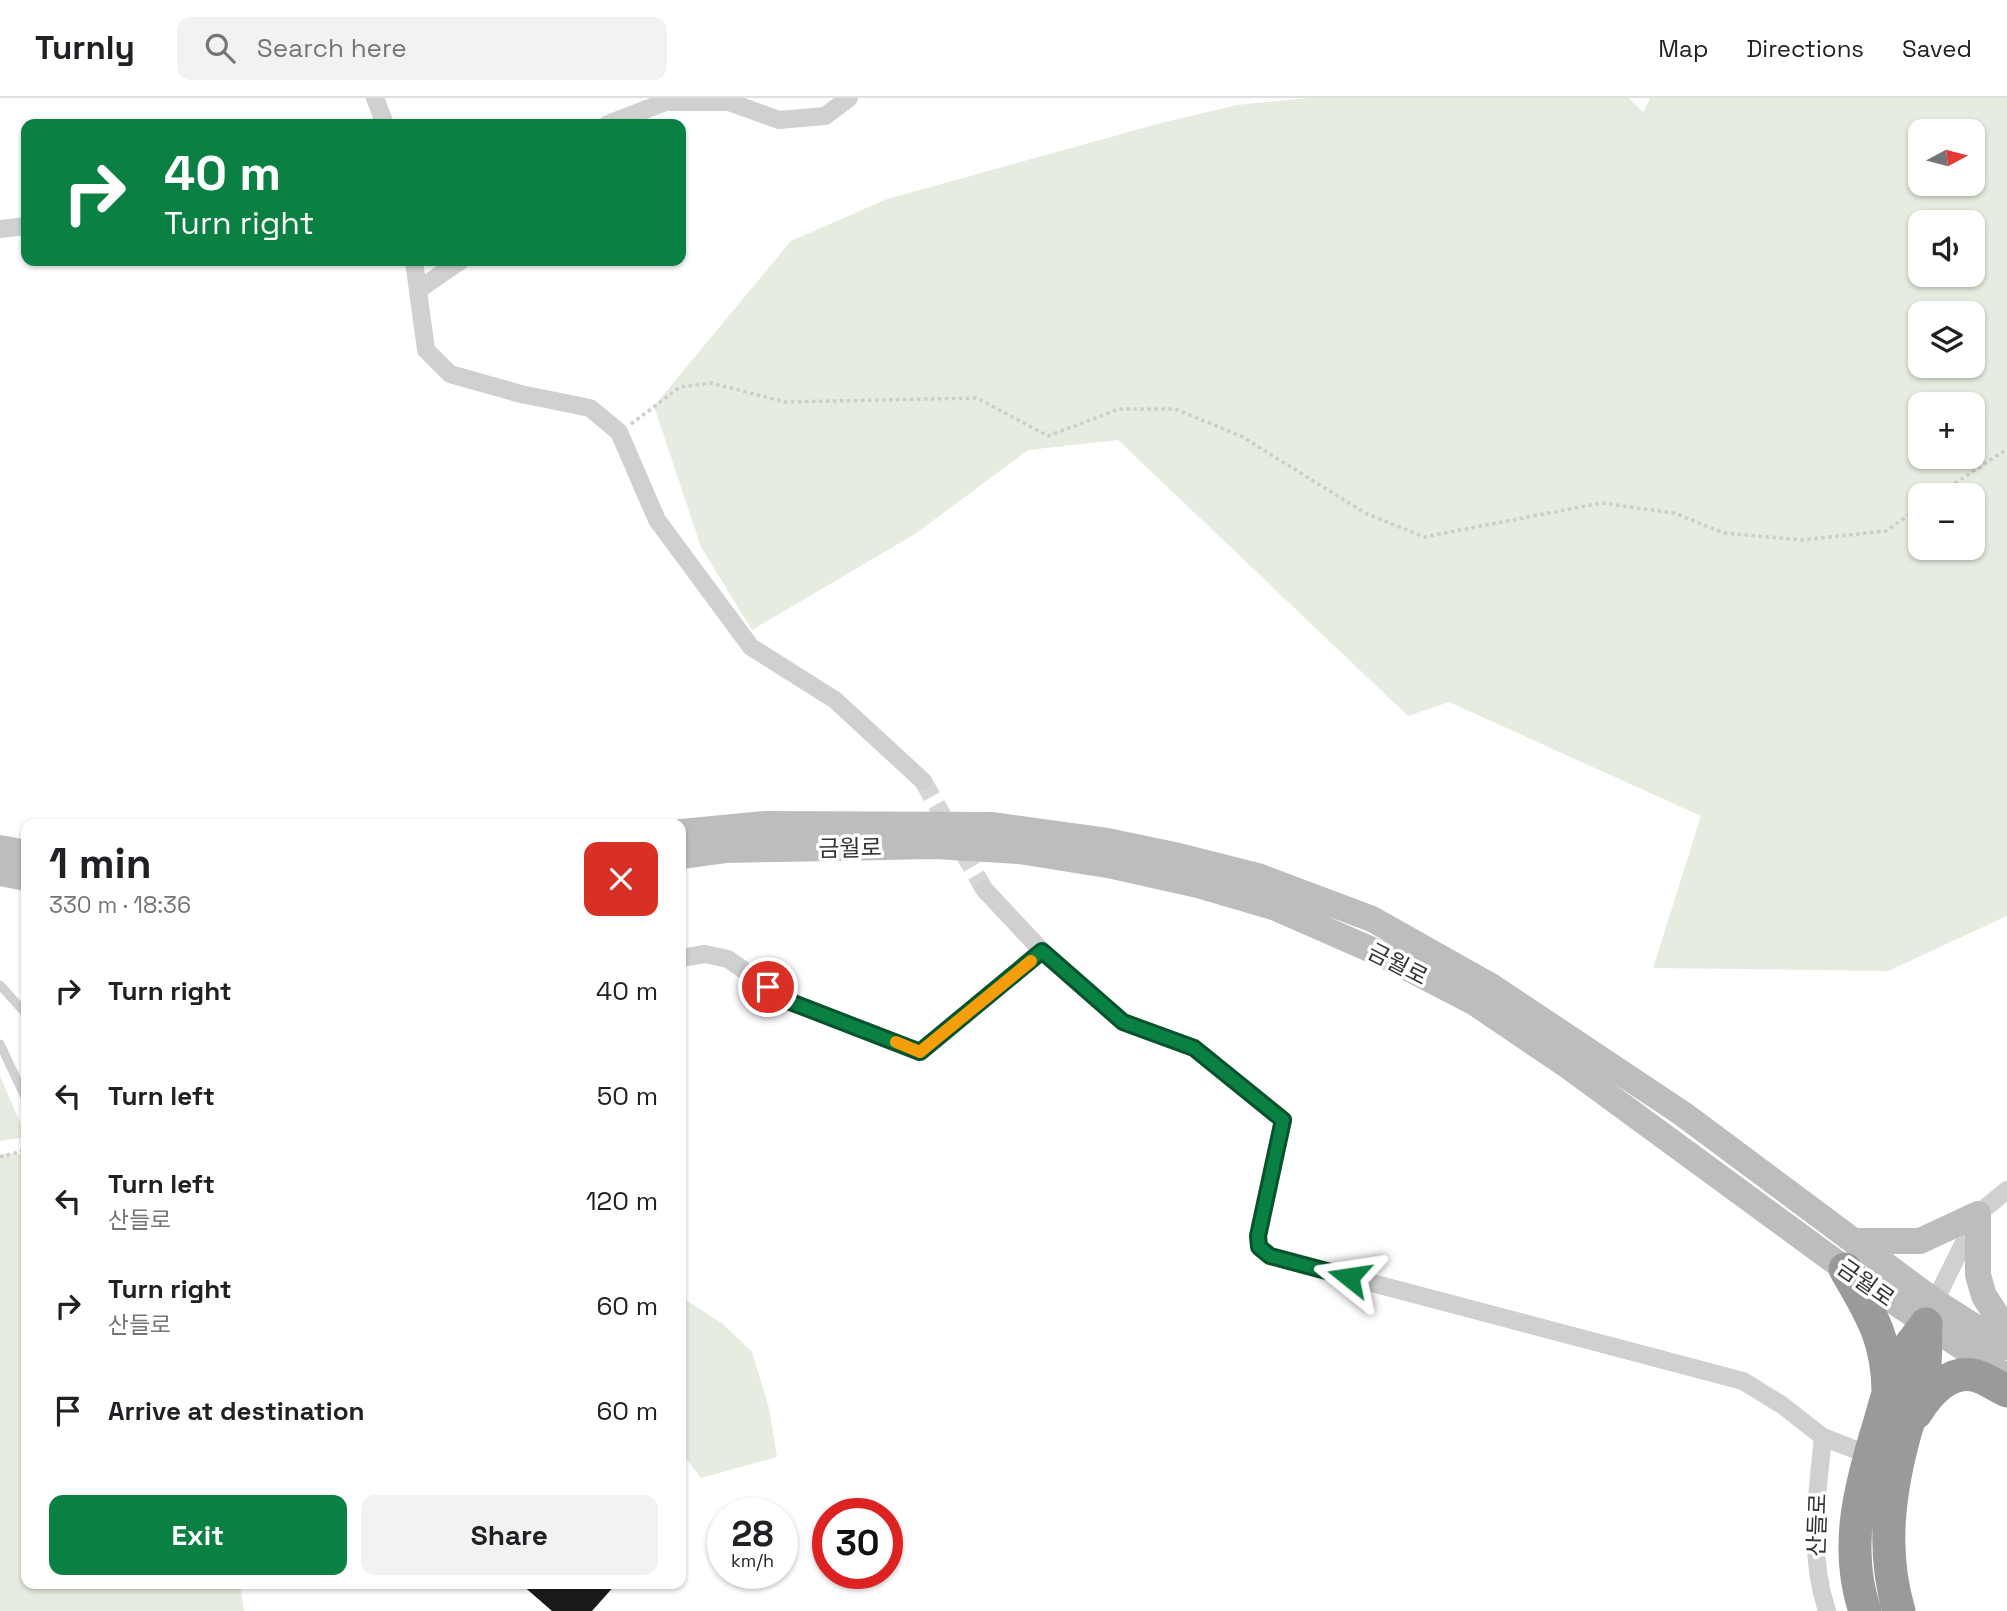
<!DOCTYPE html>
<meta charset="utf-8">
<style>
body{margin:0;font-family:"Space Grotesk","Noto Sans KR",sans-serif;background:#f2f2f2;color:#202124;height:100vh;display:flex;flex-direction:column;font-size:26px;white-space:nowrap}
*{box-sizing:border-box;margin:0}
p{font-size:23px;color:#757577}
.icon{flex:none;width:38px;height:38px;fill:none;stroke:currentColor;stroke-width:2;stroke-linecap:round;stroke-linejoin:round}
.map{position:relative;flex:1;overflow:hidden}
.drawer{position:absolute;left:21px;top:721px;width:665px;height:770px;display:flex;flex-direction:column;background:#fff;border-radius:14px;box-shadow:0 2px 5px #0004}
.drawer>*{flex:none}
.hud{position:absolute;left:21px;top:21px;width:665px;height:147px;border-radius:14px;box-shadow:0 2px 5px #0004;background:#0b8043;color:#fff;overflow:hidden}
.needle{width:46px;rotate:83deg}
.buttons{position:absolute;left:1908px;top:21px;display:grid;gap:14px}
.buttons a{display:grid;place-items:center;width:77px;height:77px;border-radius:14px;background:#fff;box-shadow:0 2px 5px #0004;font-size:35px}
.speed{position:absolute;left:707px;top:1400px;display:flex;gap:14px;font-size:35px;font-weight:700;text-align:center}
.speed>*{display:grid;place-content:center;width:91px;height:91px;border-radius:50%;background:#fff;box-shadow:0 2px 5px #0004;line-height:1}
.speed small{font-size:18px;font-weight:400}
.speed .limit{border:10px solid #d22;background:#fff;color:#111}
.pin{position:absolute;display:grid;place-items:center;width:60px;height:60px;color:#fff;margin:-30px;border:4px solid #fff;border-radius:50%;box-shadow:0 2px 7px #0007}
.me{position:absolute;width:77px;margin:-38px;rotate:285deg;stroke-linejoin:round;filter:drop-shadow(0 0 5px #0008)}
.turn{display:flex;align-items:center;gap:24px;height:147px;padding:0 28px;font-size:32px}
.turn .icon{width:91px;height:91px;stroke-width:2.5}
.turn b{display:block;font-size:49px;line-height:60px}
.round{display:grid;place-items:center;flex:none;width:74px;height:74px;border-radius:14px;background:#f2f2f2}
.head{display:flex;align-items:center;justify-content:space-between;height:119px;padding:0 28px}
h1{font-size:42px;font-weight:700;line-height:52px}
.action{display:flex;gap:14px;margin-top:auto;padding:14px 28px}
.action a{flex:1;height:80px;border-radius:14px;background:#0b8043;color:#fff;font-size:28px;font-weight:700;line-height:80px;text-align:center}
.action a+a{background:#f2f2f2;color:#202124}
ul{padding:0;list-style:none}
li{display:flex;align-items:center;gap:21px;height:105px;padding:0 28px}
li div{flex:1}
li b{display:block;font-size:26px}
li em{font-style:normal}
header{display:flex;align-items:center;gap:42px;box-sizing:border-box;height:98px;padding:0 35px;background:#fff;border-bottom:2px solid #e0e0e0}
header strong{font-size:33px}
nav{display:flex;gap:38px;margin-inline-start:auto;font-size:24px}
.search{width:490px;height:63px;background:#f2f2f2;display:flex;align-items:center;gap:18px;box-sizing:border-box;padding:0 24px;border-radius:14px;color:#757577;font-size:26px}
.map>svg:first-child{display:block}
.green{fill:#e6ecdf;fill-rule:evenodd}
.building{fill:#1a1a1a}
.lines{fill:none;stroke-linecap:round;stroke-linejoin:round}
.minor-tunnel{stroke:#d6d6d6;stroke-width:18;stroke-dasharray:18 9;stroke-linecap:butt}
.path{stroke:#cdcdcd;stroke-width:3.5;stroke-dasharray:3.5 3.5;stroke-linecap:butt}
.service{stroke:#d0d0d0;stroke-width:9}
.minor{stroke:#d0d0d0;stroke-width:18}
.secondary{stroke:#bdbdbd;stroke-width:26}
.motorway{stroke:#9a9a9a;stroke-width:33}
.route-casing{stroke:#07532c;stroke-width:18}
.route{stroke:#0b8043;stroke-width:12}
.slow{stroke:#f59e0b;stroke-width:12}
.labels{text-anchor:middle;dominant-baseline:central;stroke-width:7;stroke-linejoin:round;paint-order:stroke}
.street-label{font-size:23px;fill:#333;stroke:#fff}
</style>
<header>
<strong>Turnly</strong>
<div class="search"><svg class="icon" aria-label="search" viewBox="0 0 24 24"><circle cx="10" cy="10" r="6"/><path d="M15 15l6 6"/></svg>Search here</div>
<nav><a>Map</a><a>Directions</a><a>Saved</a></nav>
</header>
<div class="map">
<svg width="2007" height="1513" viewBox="0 0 2007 1513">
<rect width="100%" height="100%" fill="#fff"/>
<path class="green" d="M 1309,0 L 1629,0 L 1643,14 L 1650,0 L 2007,0 L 2007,818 L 1888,873 L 1653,870 L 1701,718 L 1449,604 L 1408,618 L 1118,342 L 1028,352 L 915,436 L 752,532 L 701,449 L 654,308 L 791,143 L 887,101 L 1161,25 L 1237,7 ZM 1920,33 L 1972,33 L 1972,86 L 1920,86 ZM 1920,124 L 1972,124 L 1972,177 L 1920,177 ZM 1920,215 L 1972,215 L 1972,268 L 1920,268 ZM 1920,306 L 1972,306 L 1972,359 L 1920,359 ZM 1920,397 L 1972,397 L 1972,450 L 1920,450 Z
M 0,978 L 26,1038 L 26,1039 L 0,1043 Z
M 0,1056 L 26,1056 L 26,1486 L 240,1486 L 244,1513 L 0,1513 Z
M 681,1199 L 723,1226 L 752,1254 L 769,1310 L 777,1359 L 701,1380 L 681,1354 Z"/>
<path class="building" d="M 521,1486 L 616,1486 L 592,1513 L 552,1513 Z"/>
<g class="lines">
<path class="minor-tunnel" d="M 923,683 L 984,791"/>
<path class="path" d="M 631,326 L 680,289 L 711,285 L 785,304 L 977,300 L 1048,338 L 1119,311 L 1175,311 L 1241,338 L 1365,415 L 1424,439 L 1601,405 L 1674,415 L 1724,435 L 1802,442 L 1886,433 L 1920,409
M 1937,397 L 2007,351
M 0,1059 L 26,1052"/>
<path class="service" d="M 0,887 L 26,916
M 0,946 L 26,1001"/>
<path class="minor" d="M 375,0 L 385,26
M 608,26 L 665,4 L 729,4 L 779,22 L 825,18 L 849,0
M 0,131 L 26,128
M 414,163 L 426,252 L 450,276 L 521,296 L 590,310 L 619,334 L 657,422 L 751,549 L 835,602 L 923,683
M 418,192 L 460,163
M 984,791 L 1042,853 L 1123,924 L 1194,950 L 1283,1022 L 1258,1138 L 1260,1149 L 1270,1158 L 1743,1283 L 1782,1307 L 1823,1339 L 1869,1357
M 681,860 L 705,856 L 728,861 L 788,903 L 920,954 L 1042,853
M 1931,1211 L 1978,1116 L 2007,1092
M 1823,1339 C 1817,1399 1808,1455 1827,1513"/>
<path class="secondary" d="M 681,734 L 765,726 L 991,727 L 1107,743 L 1179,758 L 1258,778 L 1372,821 L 1491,888 L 1683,1016 L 1934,1203 L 2007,1249
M 0,750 L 26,755
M 681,758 L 725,752 L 834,750 L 935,748 L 1019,753 L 1113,768 L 1198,787 L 1276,810 L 1381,856 L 1475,905 L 1568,968 L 1845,1171 L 2007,1279
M 0,775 L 26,780
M 1854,1143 L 1920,1143 L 1978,1116 L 1978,1177 L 1984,1198 L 2007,1233"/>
<path class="motorway" d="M 1845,1171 C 1870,1215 1887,1239 1888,1292
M 1916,1315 C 1928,1295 1950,1270 1977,1278 C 1987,1281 1998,1289 2007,1293
M 1865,1513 C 1843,1449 1861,1385 1880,1323 C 1886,1303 1891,1280 1901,1261 C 1907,1249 1918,1238 1926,1226
M 1899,1513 C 1881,1453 1889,1392 1906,1332 C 1911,1315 1919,1298 1923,1280 C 1927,1264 1925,1244 1926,1226"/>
</g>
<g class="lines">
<defs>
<path id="route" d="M 768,889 L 788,903 L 920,954 L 1042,853 L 1123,924 L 1194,950 L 1283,1022 L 1258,1138 L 1259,1149 L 1270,1158 L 1349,1179"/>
</defs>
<use href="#route" class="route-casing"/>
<use href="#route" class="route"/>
<path class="slow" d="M 896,944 L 920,954 L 1031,863"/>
</g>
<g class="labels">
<g class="street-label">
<text transform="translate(850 750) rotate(-1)">금월로</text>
<text transform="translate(1398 866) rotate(27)">금월로</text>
<text transform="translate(1866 1185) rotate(35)">금월로</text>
<text transform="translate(1817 1427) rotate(-88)">산들로</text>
</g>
</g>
</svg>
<div class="buttons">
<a><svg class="needle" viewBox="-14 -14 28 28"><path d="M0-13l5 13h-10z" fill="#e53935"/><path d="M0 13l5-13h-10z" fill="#757577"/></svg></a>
<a><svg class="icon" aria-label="sound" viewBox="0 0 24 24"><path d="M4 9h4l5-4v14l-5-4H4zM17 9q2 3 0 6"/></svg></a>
<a><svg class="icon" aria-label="layers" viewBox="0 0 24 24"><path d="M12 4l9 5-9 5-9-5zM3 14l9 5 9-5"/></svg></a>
<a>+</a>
<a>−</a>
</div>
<div class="speed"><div>28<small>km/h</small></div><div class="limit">30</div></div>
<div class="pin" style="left:768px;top:889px;background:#d93025"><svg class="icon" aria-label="arrive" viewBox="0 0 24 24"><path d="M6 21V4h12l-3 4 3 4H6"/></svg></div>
<svg class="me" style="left:1349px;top:1179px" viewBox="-20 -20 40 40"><path d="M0-17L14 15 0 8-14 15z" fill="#0b8043" stroke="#fff" stroke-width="4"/></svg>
<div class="hud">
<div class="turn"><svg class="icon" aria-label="right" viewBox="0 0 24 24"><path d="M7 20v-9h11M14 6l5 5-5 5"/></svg><div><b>40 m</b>Turn right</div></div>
</div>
<section class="drawer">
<div class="head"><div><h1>1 min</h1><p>330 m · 18:36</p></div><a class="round" style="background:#d93025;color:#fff"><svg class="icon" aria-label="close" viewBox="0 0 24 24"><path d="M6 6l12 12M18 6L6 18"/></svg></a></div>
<ul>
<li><svg class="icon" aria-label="right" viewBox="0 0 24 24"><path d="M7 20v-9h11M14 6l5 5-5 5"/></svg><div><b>Turn right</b></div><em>40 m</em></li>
<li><svg class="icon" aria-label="left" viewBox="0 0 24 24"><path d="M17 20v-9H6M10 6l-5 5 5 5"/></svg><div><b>Turn left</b></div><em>50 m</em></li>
<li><svg class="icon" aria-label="left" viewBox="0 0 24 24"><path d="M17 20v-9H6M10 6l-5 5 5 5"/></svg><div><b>Turn left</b><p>산들로</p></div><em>120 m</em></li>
<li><svg class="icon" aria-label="right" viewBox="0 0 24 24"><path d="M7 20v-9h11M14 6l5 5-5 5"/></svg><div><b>Turn right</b><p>산들로</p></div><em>60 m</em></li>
<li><svg class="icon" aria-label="arrive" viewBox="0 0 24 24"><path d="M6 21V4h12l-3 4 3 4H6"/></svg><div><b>Arrive at destination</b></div><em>60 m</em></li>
</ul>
<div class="action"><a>Exit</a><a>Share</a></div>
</section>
</div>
